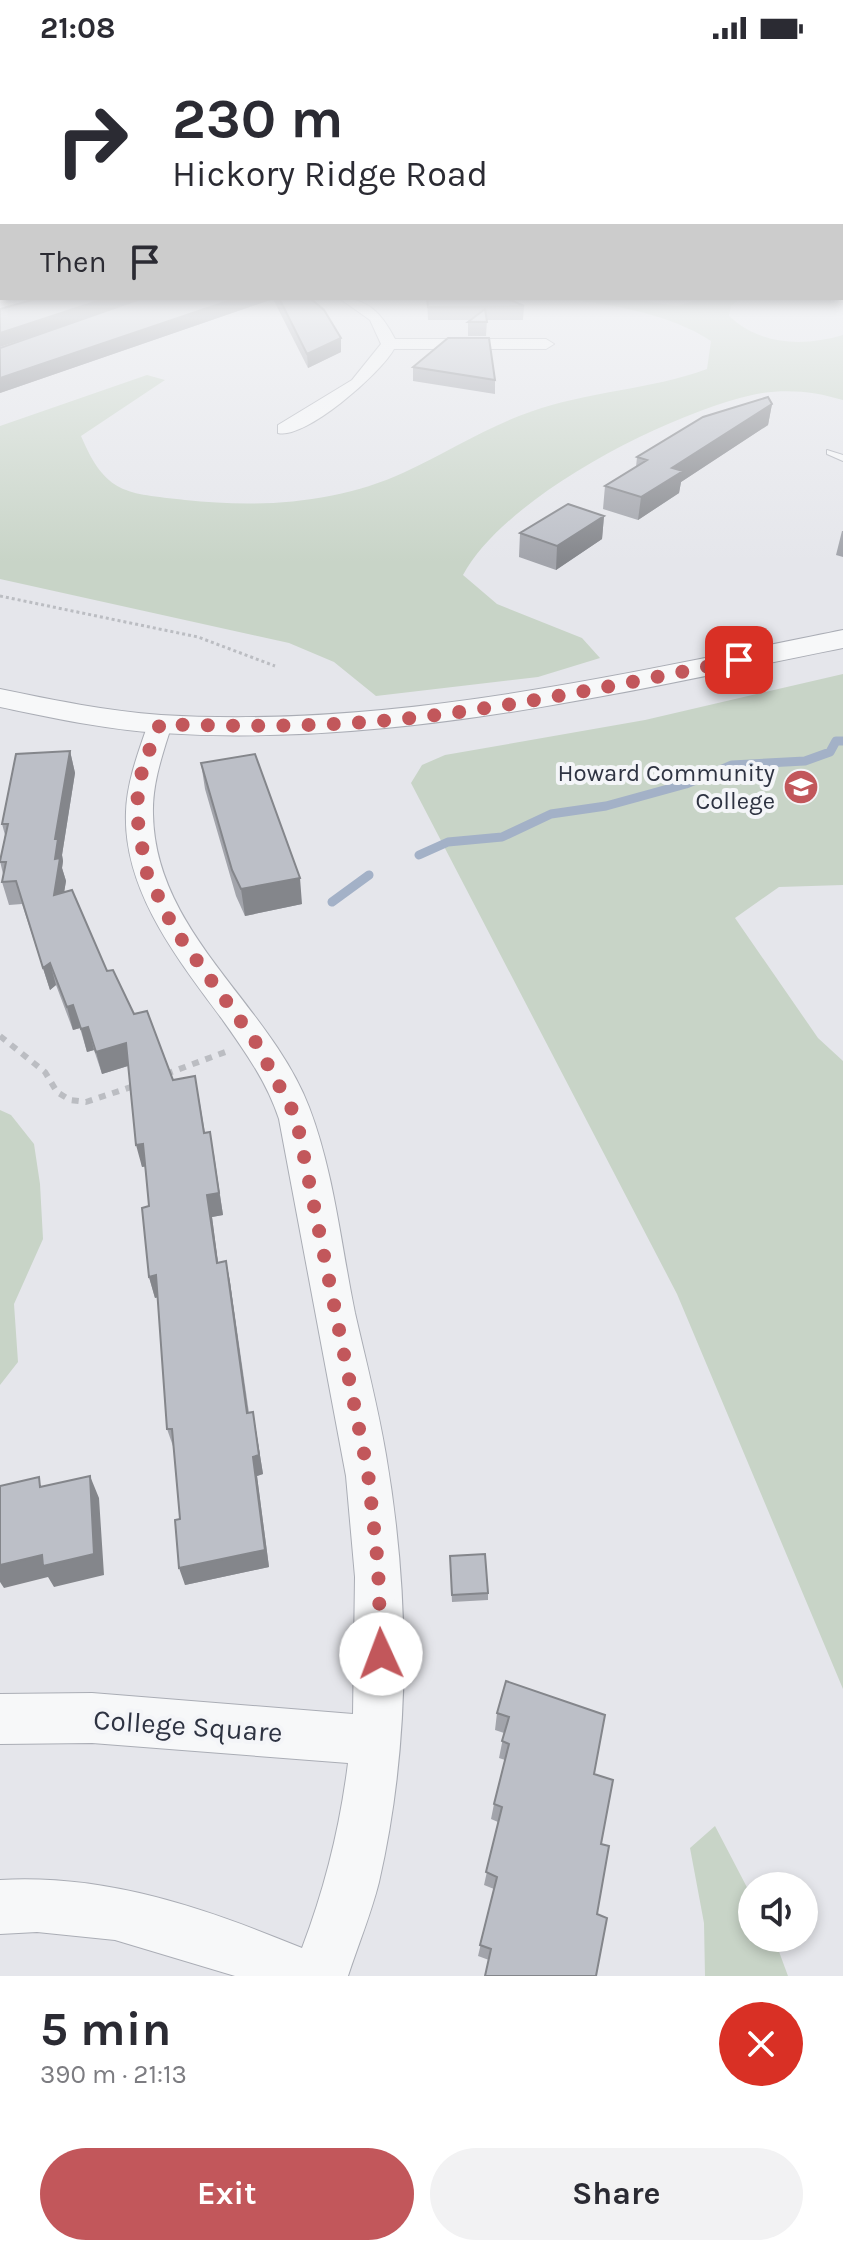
<!DOCTYPE html>
<meta charset="utf-8">
<style>
body{margin:0;font-family:Karla,sans-serif;background:#f2f2f3;color:#2b2b33;height:100vh;display:flex;flex-direction:column;font-size:30px;white-space:nowrap}
*{box-sizing:border-box;margin:0}
p{font-size:26px;color:#7c7c81}
.icon{flex:none;width:44px;height:44px;fill:none;stroke:currentColor;stroke-width:2;stroke-linecap:round;stroke-linejoin:round}
.map{position:relative;height:1920px;overflow:hidden}
.details{display:flex;flex-direction:column;background:#fff;flex:1}
.details>*{flex:none}
.hud{position:absolute;left:0px;top:0px;width:844px;height:244px;box-shadow:0 4px 12px #0003;background:#fff;color:#2b2b33;overflow:hidden}
.tools{position:absolute;left:738px;top:1816px;display:grid;gap:16px}
.tools a{display:grid;place-items:center;width:80px;height:80px;border-radius:50%;background:#fff;box-shadow:0 4px 12px #0003;font-size:40px}
.pin{position:absolute;display:grid;place-items:center;width:68px;height:68px;color:#fff;margin:-34px;border-radius:16px;box-shadow:0 4px 12px #0006}
.me{position:absolute;width:88px;margin:-44px;rotate:358deg;stroke-linejoin:round;filter:drop-shadow(0 0 6px #0008)}
.turn{display:flex;align-items:center;gap:28px;height:168px;padding:0 40px;font-size:36px}
.turn .icon{width:104px;height:104px;stroke-width:2.5}
.turn b{display:block;font-size:56px;line-height:68px}
.then{display:flex;align-items:center;height:76px;padding:0 40px;background:#0003;gap:16px;font-size:30px}
.round{display:grid;place-items:center;flex:none;width:84px;height:84px;border-radius:42px;background:#f2f2f3}
.headline{display:flex;align-items:center;justify-content:space-between;height:136px;padding:0 40px}
h1{font-size:48px;font-weight:700;line-height:60px}
.button{display:flex;gap:16px;margin-top:auto;padding:16px 40px}
.button a{flex:1;height:92px;border-radius:48px;background:#c2575b;color:#fff;font-size:32px;font-weight:700;line-height:92px;text-align:center}
.button a+a{background:#f2f2f3;color:#2b2b33}
.status{display:flex;justify-content:space-between;align-items:center;height:56px;padding:0 40px;background:#fff;direction:ltr}
.status svg{height:22px;fill:currentColor}
.map>svg:first-child{display:block}
.green{fill:#c8d4c7}
.lines{fill:none;stroke-linecap:round;stroke-linejoin:round}
.stream{stroke:#a3b1c7;stroke-width:9}
.service-casing{stroke:#aaadb5;stroke-width:2}
.minor-casing{stroke:#aaadb5;stroke-width:2}
.tertiary-casing{stroke:#aaadb5;stroke-width:2}
.path-far1{stroke:#bbbdc2;stroke-width:3;stroke-dasharray:3 3;stroke-linecap:butt}
.path{stroke:#bbbdc2;stroke-width:6;stroke-dasharray:7 7;stroke-linecap:butt}
.service{fill:#f7f8f9;fill-rule:evenodd}
.minor{fill:#f7f8f9;fill-rule:evenodd}
.tertiary{fill:#f7f8f9;fill-rule:evenodd}
.wall{fill:#a2a4ab}
.shaded-wall{fill:#84868b}
.building{fill:#bcbfc7;stroke:#84868b;stroke-width:2}
.route{stroke:#c2575b;stroke-width:14;stroke-dasharray:0 25.2}
.labels{text-anchor:middle;dominant-baseline:central;stroke-width:8;stroke-linejoin:round;paint-order:stroke}
.poi-label{font-size:24px;fill:#2e3342;stroke:#f4f5f8;text-anchor:end}
.near-street-label{font-size:28px;fill:#2e3342;stroke:#f4f5f8}
</style>
<div class="status"><b>21:08</b><svg viewBox="0 0 49 12"><path d="M0 12V9h3v3zM5 12V6h3v6zM10 12V3h3v9zM15 12V0h3v12zM26 1h20v11H26zM47 4h2v5h-2z"/></svg></div>
<div class="map">
<svg width="843" height="1920" viewBox="0 0 843 1920">
<rect width="100%" height="100%" fill="#e5e6eb"/>
<path class="green" d="M 559,242 L 623,242 L 677,250 L 704,242 L 741,242 L 731,250 L 729,260 C 760,289 803,291 843,279 L 843,344 C 814,335 783,332 752,339 C 665,359 506,440 463,519 L 497,548 L 582,582 L 600,602 L 538,621 L 376,640 L 334,606 L 289,587 L 0,523 L 0,370 L 147,319 L 165,324 L 81,380 C 106,439 126,437 185,444 C 259,452 336,448 405,416 C 446,397 487,371 530,356 C 588,335 650,334 707,313 L 711,285 C 669,257 608,248 559,242 Z
M 843,618 L 843,829 L 779,831 L 735,862 L 818,982 L 843,1005 L 843,1633 L 677,1238 L 411,727 L 422,709 L 445,699 L 645,664 Z
M 0,1054 L 11,1059 L 34,1088 L 40,1128 L 43,1183 L 14,1248 L 18,1306 L 0,1329 Z
M 715,1770 L 752,1841 L 752,1882 L 774,1882 L 788,1920 L 705,1920 L 704,1867 L 690,1792 Z"/>
<g class="lines">
<path class="stream" d="M 419,799 L 448,786 L 502,781 L 551,758 L 606,750 L 686,728 L 732,709 L 805,705 L 830,696 L 836,685 L 843,685
M 332,846 L 369,819"/>
<defs>
<path id="service" d="M 827,394 L 843,399 L 843,405 L 827,398 Z"/>
<path id="minor" d="M 339,242 C 368,242 382,258 395,283 L 546,283 L 554,288 L 546,293 L 394,293 C 381,317 305,384 278,377 L 278,369 L 352,324 L 381,288 L 370,264 Z
M 160,661 L 172,668 C 163,697 152,727 153,758 C 155,877 269,947 309,1051 C 334,1116 341,1189 355,1257 C 366,1305 378,1351 386,1399 C 410,1540 411,1686 379,1826 C 371,1858 358,1889 348,1920 L 235,1920 L 115,1884 L 37,1876 L 0,1878 L 0,1824 C 107,1818 205,1852 302,1892 C 325,1832 340,1771 348,1707 L 92,1687 L 0,1688 L 0,1638 L 92,1637 L 353,1658 L 355,1521 L 346,1420 L 279,1063 C 267,1026 244,994 222,963 C 178,903 123,835 126,756 C 127,726 138,697 148,668 Z"/>
<path id="tertiary" d="M 843,574 L 843,592 C 618,637 392,692 161,677 C 107,674 53,662 0,651 L 0,633 C 53,644 107,655 161,659 C 392,673 618,619 843,574 Z"/>
</defs>
<use href="#service" class="service-casing"/>
<use href="#minor" class="minor-casing"/>
<use href="#tertiary" class="tertiary-casing"/>
<path class="path-far1" d="M 0,540 L 198,581 L 275,610"/>
<path class="path" d="M 0,980 L 45,1016 L 57,1036 L 70,1044 L 86,1046 L 134,1030
M 166,1018 L 228,995"/>
<use href="#service" class="service"/>
<use href="#minor" class="minor"/>
<use href="#tertiary" class="tertiary"/>
</g>
<path class="wall" d="M 39,242 L 310,242 L 341,282 L 341,296 L 308,312 L 273,243 L 0,337 L 0,292 L 48,275 Z
M 427,242 L 506,242 L 524,250 L 523,264 L 487,264 L 486,280 L 468,280 L 468,266 L 471,264 L 428,264 Z
M 413,311 L 495,324 L 495,338 L 413,325 Z
M 772,348 L 768,369 L 681,426 L 679,437 L 638,464 L 603,453 L 605,430 L 636,411 L 637,401 Z
M 604,460 L 602,483 L 556,514 L 519,501 L 520,477 Z
M 842,475 L 843,475 L 843,501 L 836,499 Z
M 70,695 L 75,717 L 62,799 L 63,805 L 62,812 L 66,825 L 64,836 L 107,915 L 134,958 L 173,1024 L 199,1042 L 205,1077 L 214,1098 L 223,1159 L 212,1161 L 218,1207 L 226,1205 L 230,1226 L 249,1357 L 253,1356 L 263,1418 L 257,1420 L 269,1511 L 185,1529 L 174,1393 L 167,1373 L 158,1241 L 155,1242 L 149,1221 L 149,1150 L 145,1110 L 142,1111 L 128,1010 L 102,1018 L 94,994 L 87,996 L 80,972 L 73,974 L 56,929 L 50,934 L 22,848 L 9,849 L 2,826 L 3,818 L 0,805 L 5,779 L 2,768 Z
M 201,707 L 302,848 L 245,860 L 236,840 L 205,733 Z
M 450,1500 L 488,1537 L 488,1544 L 452,1546 Z
M 497,1657 L 605,1659 L 489,1904 L 478,1900 L 494,1833 L 484,1829 L 498,1766 L 491,1763 L 494,1748 L 505,1704 L 499,1702 L 504,1677 L 495,1674 Z"/>
<path class="shaded-wall" d="M 107,242 L 149,242 L 0,291 L 0,277 Z
M 237,242 L 273,243 L 0,337 L 0,322 Z
M 341,282 L 341,296 L 308,312 L 307,298 Z
M 772,348 L 768,369 L 681,426 L 679,437 L 638,464 L 641,441 L 672,412 Z
M 604,460 L 602,483 L 556,514 L 557,490 Z
M 70,695 L 75,717 L 62,799 L 63,805 L 62,812 L 66,825 L 60,861 L 54,839 L 55,783 Z
M 300,822 L 302,848 L 245,860 L 241,833 Z
M 50,907 L 56,929 L 50,934 L 43,912 Z
M 73,949 L 80,972 L 73,974 L 67,951 Z
M 88,971 L 94,994 L 87,996 L 81,973 Z
M 126,987 L 131,1009 L 102,1018 L 96,996 Z
M 210,1076 L 223,1159 L 212,1161 L 221,1228 L 217,1207 L 207,1139 Z
M 143,1088 L 148,1110 L 142,1111 L 136,1089 Z
M 226,1205 L 230,1226 L 251,1377 L 247,1357 Z
M 156,1219 L 162,1240 L 155,1242 L 149,1221 Z
M 253,1356 L 263,1418 L 257,1420 L 269,1511 L 185,1529 L 179,1512 Z
M 90,1420 L 99,1442 L 104,1519 L 54,1531 L 48,1521 L 4,1532 L 0,1526 L 0,1509 Z"/>
<path class="building" d="M 39,242 L 107,242 L 0,277 L 0,253 Z
M 143,242 L 237,242 L 0,322 L 0,292 Z
M 279,242 L 310,242 L 324,254 L 341,282 L 307,298 Z
M 427,242 L 506,242 L 524,250 L 428,251 Z
M 485,253 L 487,266 L 468,266 Z
M 448,282 L 489,282 L 495,324 L 413,311 Z
M 768,341 L 772,348 L 672,412 L 683,415 L 641,441 L 605,430 L 647,404 L 637,401 L 703,361 Z
M 568,448 L 604,460 L 557,490 L 520,477 Z
M 70,695 L 55,783 L 58,783 L 55,803 L 60,802 L 54,839 L 72,834 L 107,915 L 113,914 L 134,958 L 147,955 L 173,1024 L 195,1020 L 204,1077 L 210,1076 L 219,1137 L 207,1139 L 217,1207 L 226,1205 L 247,1357 L 253,1356 L 259,1399 L 253,1401 L 265,1494 L 179,1512 L 175,1464 L 180,1463 L 172,1373 L 167,1373 L 156,1219 L 149,1221 L 142,1152 L 149,1150 L 146,1118 L 143,1088 L 136,1089 L 126,987 L 96,996 L 88,971 L 81,973 L 73,949 L 67,951 L 50,907 L 43,912 L 16,825 L 2,826 L 6,806 L 0,806 L 0,805 L 8,768 L 2,768 L 16,698 Z
M 255,698 L 300,822 L 241,833 L 232,814 L 201,707 Z
M 90,1420 L 94,1498 L 43,1510 L 42,1499 L 0,1509 L 0,1430 L 39,1421 L 40,1431 Z
M 485,1498 L 488,1537 L 452,1539 L 450,1500 Z
M 506,1625 L 605,1659 L 594,1718 L 613,1724 L 601,1788 L 609,1790 L 597,1858 L 607,1862 L 596,1920 L 485,1920 L 491,1893 L 480,1889 L 497,1821 L 486,1816 L 502,1751 L 494,1748 L 509,1688 L 502,1685 L 509,1661 L 497,1657 Z"/>
<linearGradient id="sky" x2="0" y2="1"><stop stop-color="#8cb3db"/><stop offset="0.47" stop-color="#f3f4f6"/><stop offset="1" stop-color="#f3f4f6" stop-opacity="0"/></linearGradient>
<rect width="843" height="507" fill="url(#sky)"/>
<g class="lines">
<path class="route" d="M 381,1598 L 378,1509 L 368,1417 L 296,1061 L 255,985 L 174,873 L 146,815 L 137,760 L 138,733 L 144,707 L 160,668 C 247,671 334,671 421,661 C 528,648 633,626 739,604"/>
</g>
<defs>
<symbol id="university-disc" viewBox="-11 -11 22 22"><circle r="9.5" fill="#c2575b" stroke="#f4f5f8"/><path d="M0-5L7-2L0 1L-7-2ZM-4 1L0 2.5L4 1V4Q0 6-4 4Z" fill="#fff"/></symbol>
</defs>
<g fill-rule="evenodd">
<use href="#university-disc" x="781" y="711" width="40" height="40"/>
</g>
<g class="labels">
<g class="poi-label">
<text x="775" y="717">Howard Community<tspan x="775" dy="28">College</tspan></text>
</g>
<g class="near-street-label">
<text transform="translate(188 1670) rotate(4)">College Square</text>
</g>
</g>
</svg>
<div class="tools">
<a><svg class="icon" aria-label="sound" viewBox="0 0 24 24"><path d="M4 9h4l5-4v14l-5-4H4zM17 9q2 3 0 6"/></svg></a>
</div>
<div class="pin" style="left:739px;top:604px;background:#d93025"><svg class="icon" aria-label="arrive" viewBox="0 0 24 24"><path d="M6 21V4h12l-3 4 3 4H6"/></svg></div>
<svg class="me" style="left:381px;top:1598px" viewBox="-20 -20 40 40"><circle r="19" fill="#fff"/><path d="M0-13L10 11 0 6-10 11z" fill="#c2575b"/></svg>
<div class="hud">
<div class="turn"><svg class="icon" aria-label="right" viewBox="0 0 24 24"><path d="M7 20v-9h11M14 6l5 5-5 5"/></svg><div><b>230 m</b>Hickory Ridge Road</div></div>
<div class="then">Then<svg class="icon" aria-label="arrive" viewBox="0 0 24 24"><path d="M6 21V4h12l-3 4 3 4H6"/></svg></div>
</div>
</div>
<section class="details">
<div class="headline"><div><h1>5 min</h1><p>390 m · 21:13</p></div><a class="round" style="background:#d93025;color:#fff"><svg class="icon" aria-label="close" viewBox="0 0 24 24"><path d="M6 6l12 12M18 6L6 18"/></svg></a></div>
<div class="button"><a>Exit</a><a>Share</a></div>
</section>
